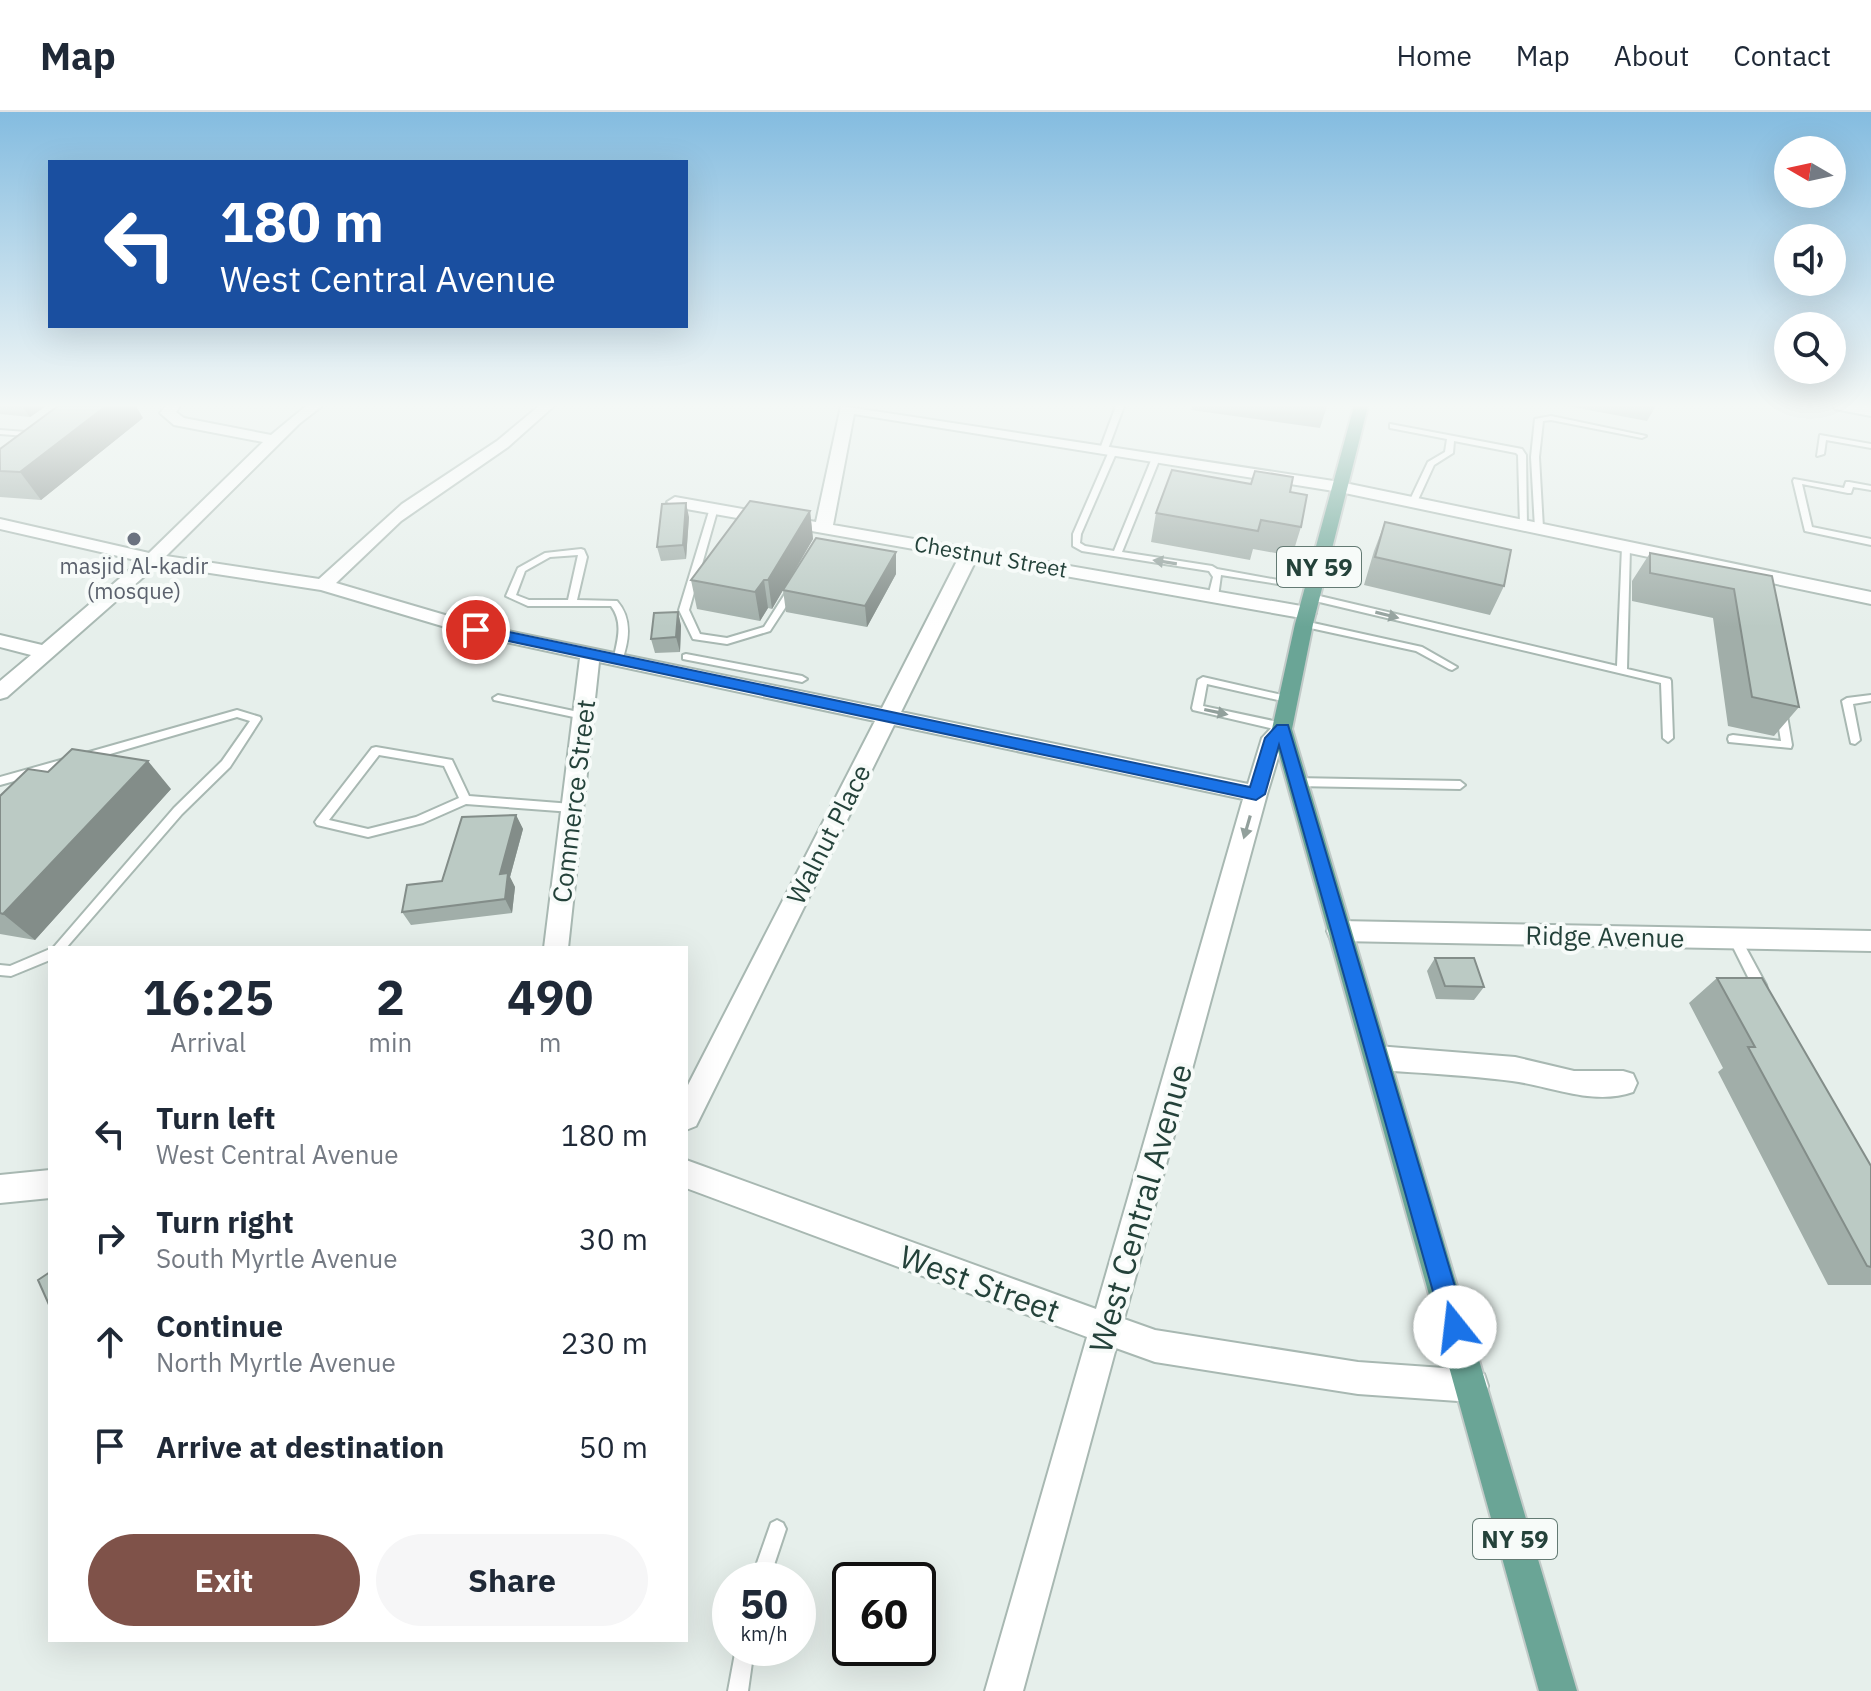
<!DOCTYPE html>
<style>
body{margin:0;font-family:"IBM Plex Sans",sans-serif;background:#f6f6f7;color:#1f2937;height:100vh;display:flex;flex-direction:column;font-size:30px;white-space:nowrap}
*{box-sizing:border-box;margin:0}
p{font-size:26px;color:#747a83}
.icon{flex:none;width:44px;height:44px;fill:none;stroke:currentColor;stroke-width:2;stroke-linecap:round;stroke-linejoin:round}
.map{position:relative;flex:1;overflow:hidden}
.panel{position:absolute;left:48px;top:834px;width:640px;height:696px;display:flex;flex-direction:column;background:#fff;border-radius:0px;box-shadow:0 8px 32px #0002}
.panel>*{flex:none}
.banner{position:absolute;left:48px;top:48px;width:640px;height:168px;border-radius:0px;box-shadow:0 8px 32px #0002;background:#1a4fa0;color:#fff;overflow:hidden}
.needle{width:52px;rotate:279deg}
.buttons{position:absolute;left:1774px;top:24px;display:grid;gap:16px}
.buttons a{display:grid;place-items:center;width:72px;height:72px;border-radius:50%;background:#fff;box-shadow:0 8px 32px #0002;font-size:40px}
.speed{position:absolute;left:712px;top:1450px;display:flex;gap:16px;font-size:40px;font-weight:700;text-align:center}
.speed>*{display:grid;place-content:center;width:104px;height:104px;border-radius:50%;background:#fff;box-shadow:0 8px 32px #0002;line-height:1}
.speed small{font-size:20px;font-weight:400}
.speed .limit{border:4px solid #111;border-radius:12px;background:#fff;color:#111}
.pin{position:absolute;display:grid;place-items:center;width:68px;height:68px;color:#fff;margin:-34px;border:4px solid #fff;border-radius:50%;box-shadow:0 2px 8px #0007}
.me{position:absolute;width:88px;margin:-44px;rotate:344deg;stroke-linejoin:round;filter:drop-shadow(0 0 6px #0008)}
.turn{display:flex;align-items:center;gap:28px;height:168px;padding:0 40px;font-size:36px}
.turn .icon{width:104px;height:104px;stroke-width:2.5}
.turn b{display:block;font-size:56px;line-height:68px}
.eta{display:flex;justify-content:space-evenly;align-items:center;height:136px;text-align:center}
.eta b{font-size:48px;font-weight:700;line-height:56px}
.cta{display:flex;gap:16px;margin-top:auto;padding:16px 40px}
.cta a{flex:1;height:92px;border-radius:48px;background:#7f5249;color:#fff;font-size:32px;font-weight:700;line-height:92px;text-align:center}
.cta a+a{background:#f6f6f7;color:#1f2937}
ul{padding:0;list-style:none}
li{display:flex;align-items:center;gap:24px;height:104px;padding:0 40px}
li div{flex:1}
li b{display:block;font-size:30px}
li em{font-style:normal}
header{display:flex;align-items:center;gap:48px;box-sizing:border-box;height:112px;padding:0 40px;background:#fff;border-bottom:2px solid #e0e1e3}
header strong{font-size:38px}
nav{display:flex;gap:44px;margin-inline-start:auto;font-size:28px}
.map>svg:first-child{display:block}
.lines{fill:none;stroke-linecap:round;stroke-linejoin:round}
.lane-casing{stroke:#a8b8b2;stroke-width:4}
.street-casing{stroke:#a8b8b2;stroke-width:4}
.secondary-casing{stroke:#a4bbb3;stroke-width:4}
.primary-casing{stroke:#c2cac8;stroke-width:4}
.lane{fill:#fff;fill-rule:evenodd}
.street{fill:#fff;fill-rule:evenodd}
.secondary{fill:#fff;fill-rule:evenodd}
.primary{fill:#6aa596;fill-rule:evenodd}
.wall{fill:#a1aea9}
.shaded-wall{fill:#838d89}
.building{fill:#bbcac4;stroke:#838d89;stroke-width:2}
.oneway{fill:#92a09c}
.route{fill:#1a73e8;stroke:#114b97;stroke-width:2}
.worship-dot{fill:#6b7280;stroke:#f7fbf9;stroke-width:3}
.labels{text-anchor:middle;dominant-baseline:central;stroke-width:8;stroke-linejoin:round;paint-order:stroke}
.far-street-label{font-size:22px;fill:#24423a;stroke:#f7fbf9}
.far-worship-label{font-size:22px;fill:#5b616d;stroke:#f7fbf9}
.shield{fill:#f7fbf9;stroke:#637a73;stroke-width:2}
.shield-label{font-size:24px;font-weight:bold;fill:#24423a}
.street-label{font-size:26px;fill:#24423a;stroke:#f7fbf9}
.near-street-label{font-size:32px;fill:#24423a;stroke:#f7fbf9}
</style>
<header>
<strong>Map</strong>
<nav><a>Home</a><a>Map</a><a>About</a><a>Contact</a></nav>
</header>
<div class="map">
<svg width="1871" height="1579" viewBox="0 0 1871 1579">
<rect width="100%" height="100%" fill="#e6efeb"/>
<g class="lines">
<defs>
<path id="lane" d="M 1116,294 L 1124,294 L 1108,337 L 1101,339 L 1100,337 Z
M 1551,304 L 1646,324 L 1642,326 L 1551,308 L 1543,309 L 1539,345 L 1543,416 L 1539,419 L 1535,416 L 1531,345 L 1535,307 Z
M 1390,312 L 1522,337 L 1526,343 L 1527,415 L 1520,413 L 1518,343 L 1516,341 L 1454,329 L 1453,341 L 1434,353 L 1417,390 L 1413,393 L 1409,390 L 1428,350 L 1445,340 L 1447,327 L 1390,316 Z
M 0,318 L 26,320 L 30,322 L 26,324 L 0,322 Z
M 1820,323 L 1871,332 L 1871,336 L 1826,328 L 1824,342 L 1817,344 Z
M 1110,337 L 1117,339 L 1081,422 L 1080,431 L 1085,434 L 1114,439 L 1152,346 L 1156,344 L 1160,346 L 1122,440 L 1212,454 L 1217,457 L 1278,468 L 1278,472 L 1221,463 L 1218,485 L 1213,488 L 1208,485 L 1213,465 L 1209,459 L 1082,439 L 1073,434 L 1073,422 Z
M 1794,367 L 1844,376 L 1846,370 L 1849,370 L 1871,374 L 1871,378 L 1853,375 L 1851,381 L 1848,381 L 1802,372 L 1812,415 L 1871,427 L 1871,433 L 1805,419 L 1793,369 Z
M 714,393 L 718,396 L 689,498 L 700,522 L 727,526 L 764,515 L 790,474 L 796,474 L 798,476 L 770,519 L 727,532 L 693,527 L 679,498 L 710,396 Z
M 1626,432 L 1630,435 L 1627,557 L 1670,567 L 1671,569 L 1673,626 L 1668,630 L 1663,626 L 1661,571 L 1311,488 L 1306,485 L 1311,482 L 1617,554 L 1622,435 Z
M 581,437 L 584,438 L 587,445 L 577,488 L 617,489 C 633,507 629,530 621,551 L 615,551 L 613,549 C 617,530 624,511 611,494 L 528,494 L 506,484 L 518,456 L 545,441 ZM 578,443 L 568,488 L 529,488 L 516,483 L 525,459 L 550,445 Z
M 1304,509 L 1422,535 L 1457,555 L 1452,558 L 1449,557 L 1416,539 L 1301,514 L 1299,512 Z
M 686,542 L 802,564 L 807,567 L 802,570 L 683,547 L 683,543 Z
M 1203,565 L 1291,585 L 1291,589 L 1287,590 L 1207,572 L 1203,594 L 1283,611 L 1287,612 L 1288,615 L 1287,618 L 1283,619 L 1193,598 L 1192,596 L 1198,568 Z
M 498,583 L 583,601 L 588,604 L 583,607 L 494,588 L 493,586 Z
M 1871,583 L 1871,589 L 1853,592 L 1860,628 L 1855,632 L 1851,631 L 1842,589 L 1847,586 Z
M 1781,595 L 1786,598 L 1792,633 L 1791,636 L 1729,630 L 1728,627 L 1729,624 L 1733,623 L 1781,629 L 1776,598 Z
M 237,598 L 260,605 L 261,607 L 230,655 L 182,702 L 66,836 L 53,836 L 174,696 L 222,649 L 250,609 L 237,605 L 86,649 L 81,645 L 82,642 Z
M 376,635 L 452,648 L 469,684 L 572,692 L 578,696 L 572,700 L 466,692 L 423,711 L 368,725 L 317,713 L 315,710 L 317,707 L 372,636 ZM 379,643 L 444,654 L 459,686 L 416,705 L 368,717 L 329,708 Z
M 68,646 L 72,647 L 73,650 L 72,653 L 0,673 L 0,665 Z
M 1295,666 L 1460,669 L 1465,673 L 1460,677 L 1295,674 L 1290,670 Z
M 1735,822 L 1739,823 L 1766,873 L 1767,877 L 1766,881 L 1761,882 L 1756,881 L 1729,827 L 1731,823 Z
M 50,837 L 50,848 L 11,864 L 0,863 L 0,853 L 10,854 Z
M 777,1408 L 783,1411 L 786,1417 L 769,1468 L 751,1468 L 771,1411 Z
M 736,1536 L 754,1536 L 748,1579 L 728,1579 Z"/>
<path id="street" d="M 166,294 L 180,294 L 176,300 L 184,306 L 271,323 L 306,294 L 322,294 L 299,312 L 166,444 L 319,467 L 402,392 L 497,329 L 539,294 L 554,294 L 508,335 L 401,409 L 336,471 L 479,513 L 882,596 L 959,445 L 675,395 L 667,390 L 675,385 L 816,410 L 841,294 L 1340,370 L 1871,480 L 1871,492 L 1340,380 L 854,302 L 833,413 L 1307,495 L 1316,501 L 1307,507 L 976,448 L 901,600 L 1248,672 L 1262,626 L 1275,612 L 1289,612 L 1292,617 L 1283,629 L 1267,682 L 1124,1207 L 1155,1218 L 1358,1250 L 1472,1258 L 1484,1262 L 1488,1274 L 1484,1286 L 1472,1290 L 1358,1282 L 1155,1250 L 1116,1236 L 1023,1579 L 985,1579 L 1087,1225 L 686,1076 L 686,1048 L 1096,1197 L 1243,687 L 894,613 L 696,1014 L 686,1018 L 686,977 L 875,609 L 599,550 L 568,836 L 544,836 L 580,546 L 469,522 L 321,478 L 157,453 L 7,585 L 0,587 L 0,569 L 31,543 L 0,535 L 0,523 L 42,533 L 140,449 L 0,417 L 0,407 L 149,441 L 263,330 L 174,313 L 160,301 Z
M 1339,809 L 1871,819 L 1871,839 L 1339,829 L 1330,826 L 1327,819 L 1330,812 Z
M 1377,934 L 1515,945 L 1574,959 L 1623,959 L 1633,962 L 1637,971 L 1633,980 C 1593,994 1551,974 1512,969 C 1467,963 1422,961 1377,958 L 1368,954 L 1364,946 L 1368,938 Z
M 50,1058 L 50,1086 L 0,1091 L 0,1063 Z"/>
<path id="secondary" d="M 1833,294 L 1871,294 L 1871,304 L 1835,297 Z"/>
<path id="primary" d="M 1354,294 L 1368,294 L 1313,512 L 1292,617 L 1577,1579 L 1539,1579 L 1272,617 L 1295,512 Z"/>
</defs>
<use href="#lane" class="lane-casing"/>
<use href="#street" class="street-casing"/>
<use href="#secondary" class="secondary-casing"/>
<use href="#primary" class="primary-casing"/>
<use href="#lane" class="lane"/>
<use href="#street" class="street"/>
<use href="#secondary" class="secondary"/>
<use href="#primary" class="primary"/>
</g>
<path class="wall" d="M 0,294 L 46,294 L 30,305 L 0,302 Z
M 1192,294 L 1327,294 L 1320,316 L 1191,298 Z
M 1567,294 L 1656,294 L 1647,309 Z
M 143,306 L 41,388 L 0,385 L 0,337 Z
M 1290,380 L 1301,415 L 1292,444 L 1253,437 L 1250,448 L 1151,430 L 1156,401 Z
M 810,399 L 813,427 L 786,474 L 896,440 L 896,462 L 867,515 L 786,500 L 783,478 L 772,497 L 768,496 L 760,509 L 697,497 L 691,468 Z
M 689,405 L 686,447 L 661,449 L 657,435 Z
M 1385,410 L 1504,474 L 1490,503 L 1364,473 L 1374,439 Z
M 1650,441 L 1772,464 L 1799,595 L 1774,624 L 1728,614 L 1713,506 L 1632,489 L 1632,469 Z
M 678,500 L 681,514 L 680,540 L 655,541 L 651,527 Z
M 171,677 L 35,828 L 0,822 L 0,684 Z
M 516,703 L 523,717 L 510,765 L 515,775 L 512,801 L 411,813 L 402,800 L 442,769 Z
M 1435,846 L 1484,875 L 1474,888 L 1436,887 L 1427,859 Z
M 1717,866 L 1871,1054 L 1871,1173 L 1828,1173 L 1718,960 L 1723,956 L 1689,891 Z"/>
<path class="shaded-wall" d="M 22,294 L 46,294 L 30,305 Z
M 106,294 L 136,294 L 143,306 L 41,388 L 20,360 Z
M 686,391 L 689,405 L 686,447 L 683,433 Z
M 810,399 L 813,427 L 772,497 L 768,468 Z
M 896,440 L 896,462 L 867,515 L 865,494 Z
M 764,468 L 768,496 L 760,509 L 755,480 Z
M 678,500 L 681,514 L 680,540 L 676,525 Z
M 148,649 L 171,677 L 35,828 L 3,802 Z
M 516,703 L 523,717 L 510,765 L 515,775 L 512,801 L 505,787 L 500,762 Z"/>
<path class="building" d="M 58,294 L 106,294 L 20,360 L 0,359 L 0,337 Z
M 1172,358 L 1251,372 L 1255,359 L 1293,365 L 1290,380 L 1307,383 L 1301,415 L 1261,408 L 1258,419 L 1156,401 Z
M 750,389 L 810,399 L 768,468 L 764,468 L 755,480 L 691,468 Z
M 686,391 L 683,433 L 657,435 L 662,392 Z
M 1385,410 L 1511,438 L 1504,474 L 1375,445 Z
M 816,426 L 896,440 L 865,494 L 783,478 Z
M 1650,441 L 1772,464 L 1799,595 L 1752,585 L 1734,477 L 1650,461 Z
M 678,500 L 676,525 L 651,527 L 654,501 Z
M 72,637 L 148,649 L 3,802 L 0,801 L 0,684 L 28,657 L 48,660 Z
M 516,703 L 500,762 L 508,761 L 505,787 L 402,800 L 407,773 L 442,769 L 462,705 Z
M 1435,846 L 1474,846 L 1484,875 L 1445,874 Z
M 1717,866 L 1762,866 L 1871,1054 L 1871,1155 L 1867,1154 L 1748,935 L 1755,935 Z
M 50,1160 L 50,1195 L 38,1168 Z"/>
<defs><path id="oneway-solid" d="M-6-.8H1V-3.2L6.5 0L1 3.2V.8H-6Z" transform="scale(2)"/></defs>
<g class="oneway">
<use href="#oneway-solid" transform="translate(1165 450) rotate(-171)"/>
<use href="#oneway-solid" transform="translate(1387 503) rotate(14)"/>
<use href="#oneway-solid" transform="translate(1216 600) rotate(12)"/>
<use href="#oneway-solid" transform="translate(1247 715) rotate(106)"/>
</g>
<linearGradient id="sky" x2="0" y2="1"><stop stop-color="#84bce0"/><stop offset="0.57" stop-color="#f4f8f6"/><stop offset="1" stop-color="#f4f8f6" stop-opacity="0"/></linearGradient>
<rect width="1871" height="515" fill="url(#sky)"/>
<path class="route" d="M 476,513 L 1250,675 L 1265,626 L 1277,613 L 1288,613 L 1467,1215 L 1463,1223 L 1455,1227 L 1446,1223 L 1443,1215 L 1279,633 L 1265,682 L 1256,688 L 471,521 L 469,518 Z"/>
<circle class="worship-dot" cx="134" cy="427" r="8"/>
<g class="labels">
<g class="far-street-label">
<text transform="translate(991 444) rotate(10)">Chestnut Street</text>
</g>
<g class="far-worship-label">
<text x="134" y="453">masjid Al-kadir<tspan x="134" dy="25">(mosque)</tspan></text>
</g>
<g class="shield">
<rect x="1277" y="435" width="84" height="40" rx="6"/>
<rect x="1473" y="1407" width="84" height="40" rx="6"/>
</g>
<g class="shield-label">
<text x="1319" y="455">NY 59</text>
<text x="1515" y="1427">NY 59</text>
</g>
<g class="street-label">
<text transform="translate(573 689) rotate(-83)">Commerce Street</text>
<text transform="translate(828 722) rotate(-63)">Walnut Place</text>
<text transform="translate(1605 824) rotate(1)">Ridge Avenue</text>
</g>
<g class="near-street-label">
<text transform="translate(1140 1096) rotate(-74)">West Central Avenue</text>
<text transform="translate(980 1171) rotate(20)">West Street</text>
</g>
</g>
</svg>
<div class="buttons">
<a><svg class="needle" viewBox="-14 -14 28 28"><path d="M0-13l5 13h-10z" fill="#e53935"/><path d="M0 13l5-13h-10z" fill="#747a83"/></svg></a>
<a><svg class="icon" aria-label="sound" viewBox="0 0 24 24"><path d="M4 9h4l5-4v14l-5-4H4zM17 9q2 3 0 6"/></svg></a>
<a><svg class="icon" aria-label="search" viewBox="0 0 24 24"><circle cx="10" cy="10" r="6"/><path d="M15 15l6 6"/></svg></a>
</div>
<div class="speed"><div>50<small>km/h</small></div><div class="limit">60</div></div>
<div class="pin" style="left:476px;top:518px;background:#d93025"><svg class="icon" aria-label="arrive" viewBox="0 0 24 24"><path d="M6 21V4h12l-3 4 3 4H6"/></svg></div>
<svg class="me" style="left:1455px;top:1215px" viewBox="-20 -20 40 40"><circle r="19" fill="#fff"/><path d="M0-13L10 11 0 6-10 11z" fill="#1a73e8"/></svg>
<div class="banner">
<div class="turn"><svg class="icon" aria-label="left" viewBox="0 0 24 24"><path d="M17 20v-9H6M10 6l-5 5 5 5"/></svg><div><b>180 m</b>West Central Avenue</div></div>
</div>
<section class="panel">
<div class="eta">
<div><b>16:25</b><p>Arrival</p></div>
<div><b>2</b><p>min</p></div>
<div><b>490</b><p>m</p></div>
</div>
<ul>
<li><svg class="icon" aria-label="left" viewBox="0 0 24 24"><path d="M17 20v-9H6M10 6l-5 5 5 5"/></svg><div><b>Turn left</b><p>West Central Avenue</p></div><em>180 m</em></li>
<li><svg class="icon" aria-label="right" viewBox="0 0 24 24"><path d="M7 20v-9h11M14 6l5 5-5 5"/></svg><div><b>Turn right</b><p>South Myrtle Avenue</p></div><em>30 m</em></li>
<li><svg class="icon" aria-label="ahead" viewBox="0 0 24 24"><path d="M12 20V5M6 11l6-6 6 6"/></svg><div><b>Continue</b><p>North Myrtle Avenue</p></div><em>230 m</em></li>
<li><svg class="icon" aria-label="arrive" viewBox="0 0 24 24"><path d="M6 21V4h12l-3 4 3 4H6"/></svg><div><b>Arrive at destination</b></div><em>50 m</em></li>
</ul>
<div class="cta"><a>Exit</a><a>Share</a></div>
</section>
</div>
